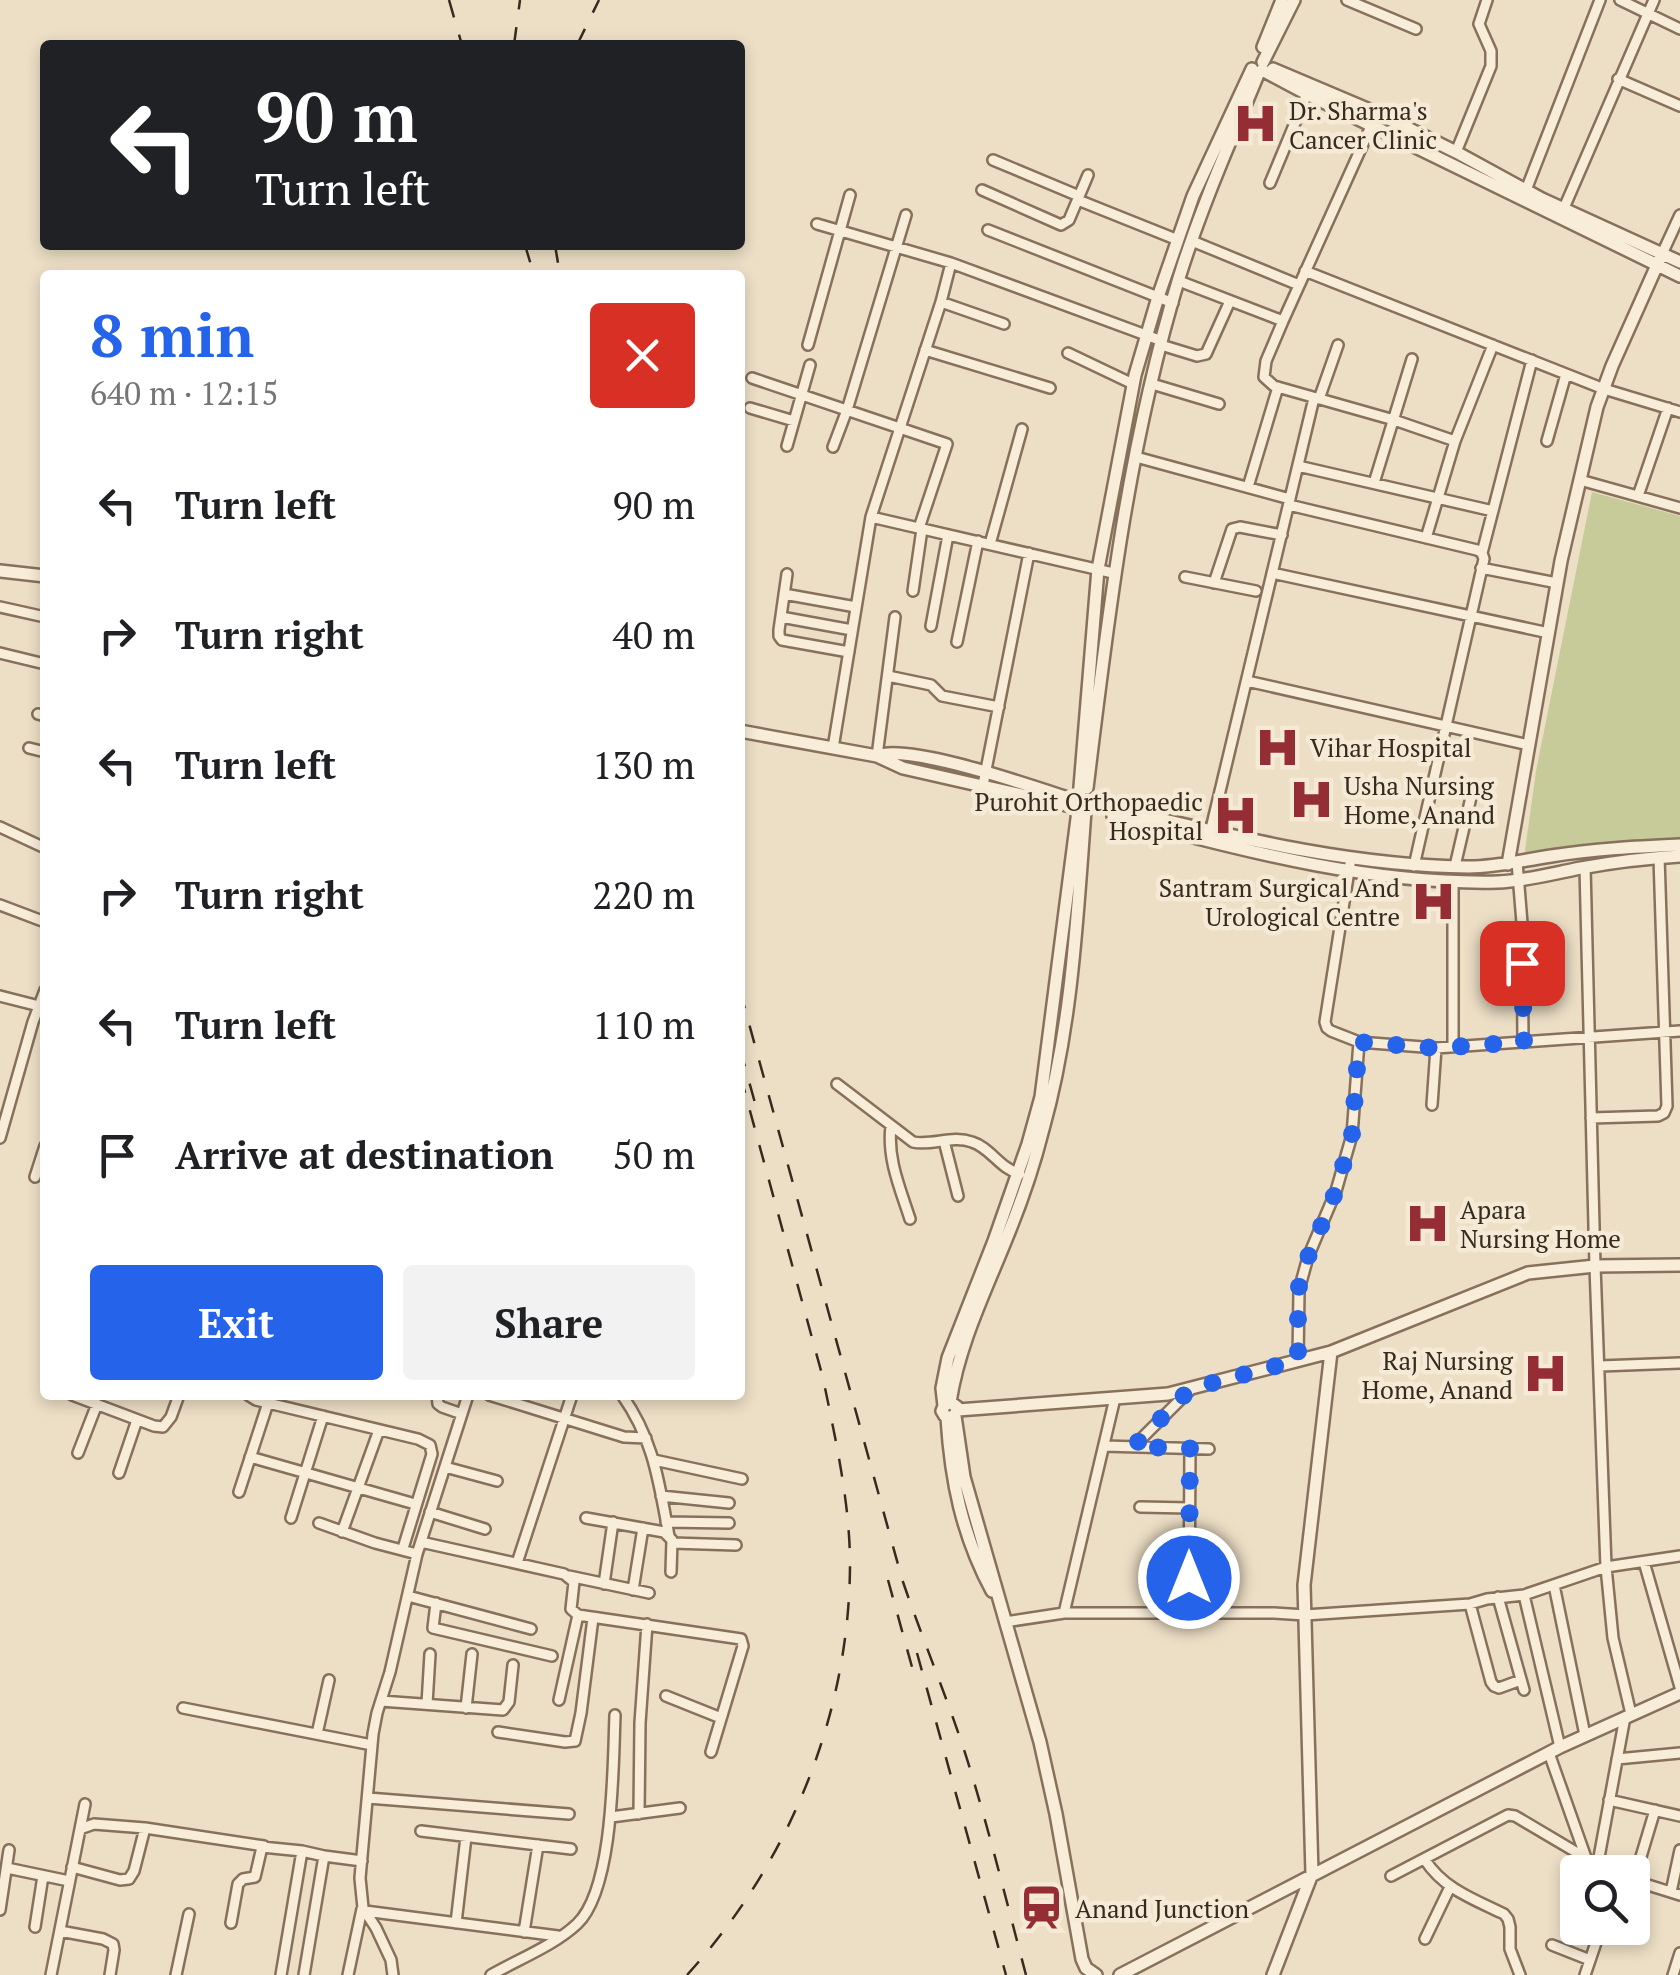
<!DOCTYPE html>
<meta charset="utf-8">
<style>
body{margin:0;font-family:"PT Serif",serif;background:#f2f2f2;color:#202124;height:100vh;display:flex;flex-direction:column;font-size:38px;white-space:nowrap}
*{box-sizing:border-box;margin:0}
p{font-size:32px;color:#757577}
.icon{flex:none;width:55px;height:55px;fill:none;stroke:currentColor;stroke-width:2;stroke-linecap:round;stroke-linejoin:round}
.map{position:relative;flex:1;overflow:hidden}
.sheet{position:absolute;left:40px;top:270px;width:705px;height:1130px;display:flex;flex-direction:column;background:#fff;border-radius:10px;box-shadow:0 5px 15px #0003}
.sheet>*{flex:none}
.banner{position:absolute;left:40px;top:40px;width:705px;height:210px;border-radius:10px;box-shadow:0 5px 15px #0003;background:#202124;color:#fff;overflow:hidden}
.tools{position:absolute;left:1560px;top:1855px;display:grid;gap:20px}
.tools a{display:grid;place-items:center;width:90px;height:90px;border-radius:10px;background:#fff;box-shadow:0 5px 15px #0003;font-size:50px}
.pin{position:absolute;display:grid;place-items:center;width:85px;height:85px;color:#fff;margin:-42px;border-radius:20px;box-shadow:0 5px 15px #0006}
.me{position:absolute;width:110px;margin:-55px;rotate:0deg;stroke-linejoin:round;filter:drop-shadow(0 0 8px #0008)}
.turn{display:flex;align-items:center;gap:35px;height:210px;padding:0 50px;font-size:45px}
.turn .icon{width:130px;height:130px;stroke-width:2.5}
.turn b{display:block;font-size:70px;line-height:85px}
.round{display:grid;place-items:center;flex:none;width:105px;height:105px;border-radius:10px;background:#f2f2f2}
.headline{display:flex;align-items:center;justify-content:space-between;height:170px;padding:0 50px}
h1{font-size:60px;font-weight:600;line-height:75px;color:#2563eb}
.action{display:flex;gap:20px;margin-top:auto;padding:20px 50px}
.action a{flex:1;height:115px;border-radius:10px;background:#2563eb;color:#fff;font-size:40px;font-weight:600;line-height:115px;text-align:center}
.action a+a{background:#f2f2f2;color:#202124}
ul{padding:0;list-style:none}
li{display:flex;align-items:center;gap:30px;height:130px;padding:0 50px}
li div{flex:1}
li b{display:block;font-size:38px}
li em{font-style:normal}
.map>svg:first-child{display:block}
.green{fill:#c7cb9a}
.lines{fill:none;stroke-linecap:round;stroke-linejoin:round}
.minor-casing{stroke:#87715c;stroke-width:14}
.tertiary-casing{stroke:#87715c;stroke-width:16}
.minor{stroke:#f8edd9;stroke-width:9}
.tertiary{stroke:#f8edd9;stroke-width:11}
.rail{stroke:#382a1f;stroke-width:2.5;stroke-dasharray:18 18;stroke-linecap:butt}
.route{stroke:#2563eb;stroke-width:18;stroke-dasharray:0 32.4}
.labels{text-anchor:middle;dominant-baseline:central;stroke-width:9;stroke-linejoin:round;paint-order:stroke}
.poi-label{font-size:25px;fill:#382a1f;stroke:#f4ead5;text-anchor:start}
</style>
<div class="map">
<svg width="1680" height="1975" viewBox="0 0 1680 1975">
<rect width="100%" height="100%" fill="#eddfc6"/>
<path class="green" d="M 1592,492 L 1680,516 L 1680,849 L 1523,865 L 1536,771 Z"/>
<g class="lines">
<defs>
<path id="minor" d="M 1347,0 L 1416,29
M 1620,0 L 1680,29
M 1618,79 L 1680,106
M 1377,113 L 1283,321 L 1266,361 L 1264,377 L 1274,386 L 1394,420 L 1455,441 L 1493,345
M 1456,152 L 1491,66 L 1491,51 L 1479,24 L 1487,0
M 993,160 L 1079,196
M 1270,183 L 1307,94
M 982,190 L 1061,225 L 1069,220 L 1088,175
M 1526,190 L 1600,0
M 1078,200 L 1178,240
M 1564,208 L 1654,0
M 817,224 L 951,263 L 1162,341
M 988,230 L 1173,303
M 1192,241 L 1299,285
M 1662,254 L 1680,215
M 1305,271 L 1604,389 L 1680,412
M 1179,281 L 1283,321
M 941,302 L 1004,324
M 808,345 L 850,195
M 1161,345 L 1197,356 L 1206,354 L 1230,301
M 925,350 L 1050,388
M 1068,353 L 1133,384
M 752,378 L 947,444 L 919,528
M 1152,384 L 1219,404
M 1319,399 L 1338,345
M 750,408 L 794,421
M 1547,441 L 1566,374
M 787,446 L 810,365
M 833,447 L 847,410 L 906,215
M 1136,457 L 1290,499
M 1298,466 L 1493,511
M 1580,480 L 1680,508
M 1374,483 L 1412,359
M 1248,487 L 1278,387
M 1638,496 L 1668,408
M 1289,505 L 1477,550 L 1482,553 L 1484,559 L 1414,866
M 871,517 L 1113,573
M 1426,538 L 1455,441
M 990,544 L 1022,429
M 1482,553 L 1532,360
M 1481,568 L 1557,583
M 1272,573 L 1549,633
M 787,574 L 779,630 L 779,636 L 782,640 L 849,652
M 1185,577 L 1256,591
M 1214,583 L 1232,529 L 1240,527 L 1282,535
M 913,591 L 922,529
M 784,594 L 856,607
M 0,607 L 45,617
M 781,617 L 852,630
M 931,626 L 948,535
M 957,642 L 978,541
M 0,653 L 45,664
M 888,676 L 931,685 L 942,696 L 999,707
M 1247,681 L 1529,745
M 38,714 L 45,716
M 29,748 L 45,752
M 833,748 L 871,517 L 941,302 L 951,263
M 877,756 L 895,617
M 983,785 L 1029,553
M 0,827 L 45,848
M 1210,833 L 1314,398
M 1351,858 L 1325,1022 L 1327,1028 L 1331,1031 L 1359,1042 L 1436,1048 L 1680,1031
M 1517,862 L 1522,923 L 1523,1042
M 1455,866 L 1472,793
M 1585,867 L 1595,1266 L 1606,1567 L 1613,1638 L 1631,1714
M 0,905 L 45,922
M 0,996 L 39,1006
M 1453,1047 L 1453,881
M 837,1084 L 913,1142 C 932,1146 952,1135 972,1142 C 991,1148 999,1168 1020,1174
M 1432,1105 L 1436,1048
M 1591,1118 L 1658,1116 L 1664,1113 L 1667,1106 L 1659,857
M 891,1126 C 887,1159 900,1188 910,1219
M 0,1138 L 33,1022 L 45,990
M 944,1141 L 958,1196
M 35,1177 L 45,1146
M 1298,1360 L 1299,1290 L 1308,1257 L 1336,1191 L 1352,1135 L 1359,1042
M 1600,1366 L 1680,1363
M 72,1395 L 154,1426 L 163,1427 L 171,1417 L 179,1395
M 248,1395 L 256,1400 L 418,1439 L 430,1445 L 432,1454 L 404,1545
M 437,1395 L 438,1404 L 442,1407 L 462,1414
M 489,1395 L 624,1437 L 646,1438
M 622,1395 C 654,1440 659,1483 669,1536
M 1104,1446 L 1209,1449
M 1133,1447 L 1191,1389
M 78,1453 L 97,1404
M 250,1457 L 415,1504
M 654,1460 L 742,1479
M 445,1467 L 497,1481
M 119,1473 L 137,1420
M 239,1492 L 268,1403
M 661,1496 L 729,1503
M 1140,1507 L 1189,1508
M 430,1512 L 485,1529
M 291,1518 L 323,1416
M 586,1518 L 664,1532 L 672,1540 L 671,1572
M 666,1522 L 729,1523
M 319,1523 L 375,1543 L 417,1554
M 342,1532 L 379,1430
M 421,1542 L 564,1574 L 574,1582 L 571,1609 L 578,1615 L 741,1639 L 743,1646 L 711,1752
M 672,1543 L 736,1545
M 1644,1562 L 1680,1687
M 517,1563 L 572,1395
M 569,1576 L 649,1593
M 604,1584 L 613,1522
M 1554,1585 L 1585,1735
M 633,1590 L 643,1528
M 1524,1595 L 1560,1747
M 408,1596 L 531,1629
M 1498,1597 L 1524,1690
M 436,1603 L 433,1628 L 552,1656
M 1470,1604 L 1491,1682 L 1494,1686 L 1499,1688 L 1521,1680
M 1064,1613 L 1115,1398
M 1189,1613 L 1190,1448
M 1005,1622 L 1064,1613 L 1274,1613 L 1305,1615 L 1470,1604 L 1487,1599 L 1524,1595 L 1606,1567 L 1680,1556
M 666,1696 L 721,1718
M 559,1700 L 578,1615
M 381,1701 L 503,1710 L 509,1702 L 513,1665
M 427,1704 L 430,1654
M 183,1708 L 372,1745
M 466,1708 L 472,1654
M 498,1732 L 565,1742 L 575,1741 L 581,1713 L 593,1618
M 317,1734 L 329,1680
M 1549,1753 L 1591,1872
M 1617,1759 L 1680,1753
M 368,1798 L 569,1814
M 1609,1800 L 1680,1816
M 639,1814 L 640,1723 L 647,1624
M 611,1817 L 680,1808
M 80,1829 L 94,1824 L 145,1828 L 264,1846
M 421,1831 L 571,1849
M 324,1856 L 362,1861
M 1425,1860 C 1444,1889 1473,1899 1504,1914 L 1508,1919 L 1510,1927 L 1510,1949 L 1520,1975
M 72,1867 L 120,1880 L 129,1879 L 134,1871 L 145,1828
M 7,1868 L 69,1881
M 1597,1868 L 1625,1717
M 1391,1876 L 1508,1815 L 1515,1816 L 1586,1858
M 1632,1880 L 1680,1895
M 1634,1880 L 1655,1810
M 1671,1892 L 1680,1850
M 0,1910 L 9,1850
M 365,1911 L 558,1936
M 231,1923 L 238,1884 L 243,1879 L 255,1877 L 262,1847 L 302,1851 L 324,1856 L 304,1975
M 456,1923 L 466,1837
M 35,1927 L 43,1876
M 60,1931 L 103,1939 L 113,1944 L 114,1950 L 110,1975
M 524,1932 L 538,1845
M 1425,1939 L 1450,1887
M 1552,1945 L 1590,1960
M 51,1975 L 85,1804
M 176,1975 L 189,1914
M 281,1975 L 302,1851
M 348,1975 L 362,1909
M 393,1975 L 391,1960 L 376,1928 L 363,1908 L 360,1878 L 373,1734 L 377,1713 L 390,1672 L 417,1554 L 468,1395
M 491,1975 C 517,1960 555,1945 577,1924 C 614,1889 613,1765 615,1715
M 1585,1975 L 1601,1928
M 1673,1975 L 1680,1953"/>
<path id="tertiary" d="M 1263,47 L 1282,0
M 1263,62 L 1294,0
M 1273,69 L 1377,113 L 1456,152 L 1542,199 L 1680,262
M 1262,70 L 1307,94 L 1680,276
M 0,571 L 45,576
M 740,731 L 877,756 L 903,768 L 1075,807
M 877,756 C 909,743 1033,787 1071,799
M 1087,788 C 1108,616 1128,445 1179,278 C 1201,207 1231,140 1259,72
M 1079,799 L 1098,569 L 1135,375 L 1158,297 L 1193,196 L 1252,69
M 1088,802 L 1088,807 L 1085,811 L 1080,812 L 1075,807 L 1076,801 L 1083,799 L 1088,802 C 1213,831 1339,866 1469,867 C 1497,867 1523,860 1551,856 C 1594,849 1637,847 1680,845
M 1113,816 C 1239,849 1367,885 1498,882 C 1526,881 1554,873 1581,868 C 1613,862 1647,858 1680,856
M 1508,864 L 1561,561 L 1597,407 L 1612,366 L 1662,254
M 950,1402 C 959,1344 985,1292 1007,1237 C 1021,1203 1034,1165 1043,1129 C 1072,1026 1077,917 1085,811
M 944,1406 L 942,1388 L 948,1358 L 994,1241 L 1028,1144 L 1041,1097 L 1078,811
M 958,1410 L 957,1407 L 950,1402 L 944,1406 L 942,1411 L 945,1416 L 952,1418 L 958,1410 L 1168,1394 L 1331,1352 L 1528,1273 L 1595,1266 L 1680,1265
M 955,1416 L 964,1477 L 1040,1742 L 1056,1814 L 1082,1959 L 1086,1968 L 1096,1975
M 947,1418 C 951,1481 962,1535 992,1591
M 1120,1975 L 1560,1747 L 1680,1693
M 1273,1975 L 1312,1874 L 1304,1585 L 1331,1352"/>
</defs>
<use href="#minor" class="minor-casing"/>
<use href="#tertiary" class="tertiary-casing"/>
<use href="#minor" class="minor"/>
<use href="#tertiary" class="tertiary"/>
<path class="rail" d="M 449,0 L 462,45
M 514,45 L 520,0
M 577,45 L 599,0
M 525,245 L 534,275
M 555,245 L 560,275
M 740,991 L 902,1579 C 925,1647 954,1713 974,1782 C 993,1846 1009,1911 1026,1975
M 740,1049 L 755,1103
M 888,1580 L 912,1667
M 917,1653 L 1006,1975
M 687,1975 C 790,1862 851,1712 850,1559 C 849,1498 835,1437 823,1378 L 744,1089"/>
</g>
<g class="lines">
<path class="route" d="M 1189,1578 L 1190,1448 L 1133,1447 L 1190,1389 L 1298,1360 L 1298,1290 L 1308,1257 L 1336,1191 L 1352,1134 L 1359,1042 L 1436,1048 L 1524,1042 L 1522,963"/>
</g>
<defs>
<symbol id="hospital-bare" viewBox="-9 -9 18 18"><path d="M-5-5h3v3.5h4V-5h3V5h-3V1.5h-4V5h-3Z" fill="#942e34" stroke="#f4ead5" stroke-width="2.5" paint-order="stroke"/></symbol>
<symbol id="station-bare" viewBox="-9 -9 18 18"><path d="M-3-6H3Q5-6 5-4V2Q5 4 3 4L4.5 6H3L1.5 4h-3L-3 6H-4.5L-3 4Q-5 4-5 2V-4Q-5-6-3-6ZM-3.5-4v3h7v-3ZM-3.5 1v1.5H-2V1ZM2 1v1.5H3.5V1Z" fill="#942e34" stroke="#f4ead5" stroke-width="2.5" paint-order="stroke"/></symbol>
</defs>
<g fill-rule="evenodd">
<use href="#hospital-bare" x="1224" y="92" width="63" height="63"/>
<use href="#hospital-bare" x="1246" y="716" width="63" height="63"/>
<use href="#hospital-bare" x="1280" y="768" width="63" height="63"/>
<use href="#hospital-bare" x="1204" y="784" width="63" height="63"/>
<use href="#hospital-bare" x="1402" y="870" width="63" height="63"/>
<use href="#hospital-bare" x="1396" y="1192" width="63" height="63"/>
<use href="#hospital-bare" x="1514" y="1342" width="63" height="63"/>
<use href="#station-bare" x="1010" y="1876" width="63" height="63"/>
</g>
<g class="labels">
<g class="poi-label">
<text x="1289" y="110">Dr. Sharma's<tspan x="1289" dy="29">Cancer Clinic</tspan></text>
<text x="1310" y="747">Vihar Hospital</text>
<text x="1344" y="785">Usha Nursing<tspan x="1344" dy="29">Home, Anand</tspan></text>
<text x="1203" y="801" text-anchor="end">Purohit Orthopaedic<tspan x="1203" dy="29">Hospital</tspan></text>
<text x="1400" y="887" text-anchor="end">Santram Surgical And<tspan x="1400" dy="29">Urological Centre</tspan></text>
<text x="1460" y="1209">Apara<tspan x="1460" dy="29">Nursing Home</tspan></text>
<text x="1513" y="1360" text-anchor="end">Raj Nursing<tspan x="1513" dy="29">Home, Anand</tspan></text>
<text x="1075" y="1908">Anand Junction</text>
</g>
</g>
</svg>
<div class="tools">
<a><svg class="icon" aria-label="search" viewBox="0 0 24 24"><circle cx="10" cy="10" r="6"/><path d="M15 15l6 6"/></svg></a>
</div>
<div class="pin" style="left:1522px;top:963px;background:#d93025"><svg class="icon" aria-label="arrive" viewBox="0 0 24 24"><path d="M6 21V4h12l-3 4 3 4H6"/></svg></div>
<svg class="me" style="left:1189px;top:1578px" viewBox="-20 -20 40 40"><circle r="17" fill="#2563eb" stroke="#fff" stroke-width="3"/><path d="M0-11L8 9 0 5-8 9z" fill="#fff"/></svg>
<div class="banner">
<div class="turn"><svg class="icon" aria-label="left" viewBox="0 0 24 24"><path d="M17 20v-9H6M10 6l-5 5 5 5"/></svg><div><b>90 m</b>Turn left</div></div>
</div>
<section class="sheet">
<div class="headline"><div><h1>8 min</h1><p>640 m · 12:15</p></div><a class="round" style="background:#d93025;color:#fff"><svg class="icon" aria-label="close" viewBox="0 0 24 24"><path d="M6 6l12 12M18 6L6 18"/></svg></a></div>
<ul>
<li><svg class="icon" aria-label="left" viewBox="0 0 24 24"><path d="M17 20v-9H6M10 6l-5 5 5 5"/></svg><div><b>Turn left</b></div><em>90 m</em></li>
<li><svg class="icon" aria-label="right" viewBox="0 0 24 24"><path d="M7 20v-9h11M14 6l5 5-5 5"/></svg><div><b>Turn right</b></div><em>40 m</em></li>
<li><svg class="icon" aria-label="left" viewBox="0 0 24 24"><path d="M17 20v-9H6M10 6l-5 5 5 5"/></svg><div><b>Turn left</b></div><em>130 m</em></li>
<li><svg class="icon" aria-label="right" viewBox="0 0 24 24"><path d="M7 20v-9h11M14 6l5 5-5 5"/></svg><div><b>Turn right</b></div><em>220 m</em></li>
<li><svg class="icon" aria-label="left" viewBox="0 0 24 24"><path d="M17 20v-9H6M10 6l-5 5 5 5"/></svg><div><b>Turn left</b></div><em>110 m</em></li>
<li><svg class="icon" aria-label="arrive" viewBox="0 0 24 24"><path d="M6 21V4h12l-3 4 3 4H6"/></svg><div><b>Arrive at destination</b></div><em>50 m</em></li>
</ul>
<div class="action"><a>Exit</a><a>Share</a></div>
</section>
</div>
